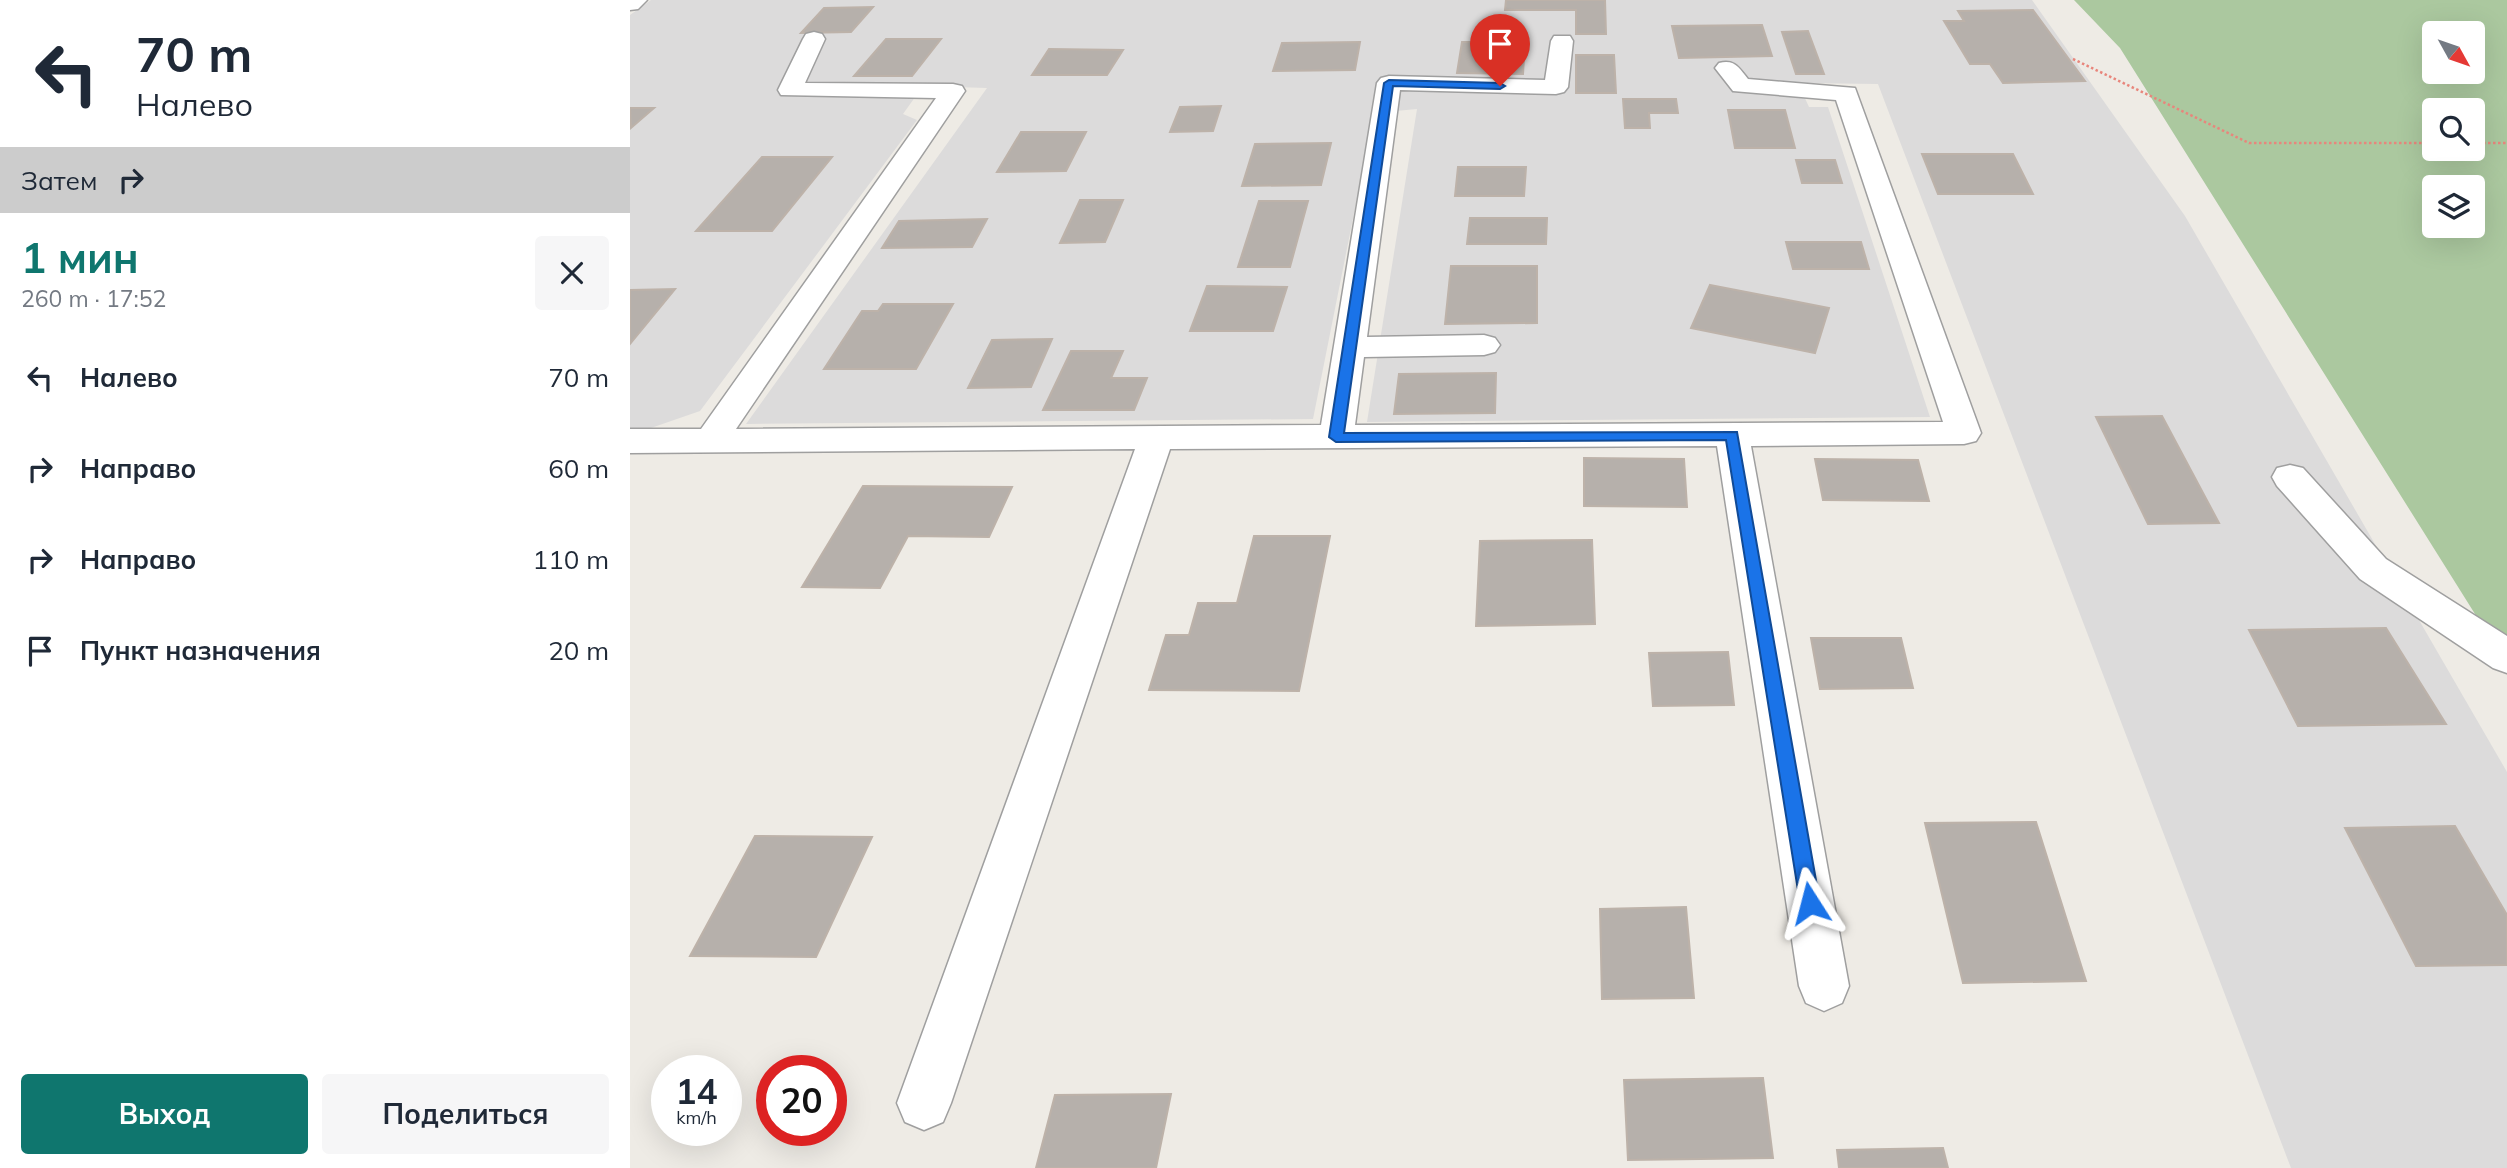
<!DOCTYPE html>
<html lang="ru">
<meta charset="utf-8">
<style>
body{margin:0;font-family:Mulish,sans-serif;background:#f6f6f7;color:#1f2937;height:100vh;display:flex;flex-direction:column;font-size:26px;white-space:nowrap}
*{box-sizing:border-box;margin:0}
p{font-size:23px;color:#747a83}
.icon{flex:none;width:38px;height:38px;fill:none;stroke:currentColor;stroke-width:2;stroke-linecap:round;stroke-linejoin:round}
.map{position:relative;flex:1;overflow:hidden}
.panel{display:flex;flex-direction:column;background:#fff;width:630px}
.panel>*{flex:none}
.banner{background:#fff;color:#1f2937;overflow:hidden}
.needle{width:46px;rotate:130deg}
.tools{position:absolute;left:1792px;top:21px;display:grid;gap:14px}
.tools a{display:grid;place-items:center;width:63px;height:63px;border-radius:7px;background:#fff;box-shadow:0 7px 28px #0002;font-size:35px}
.speed{position:absolute;left:21px;top:1055px;display:flex;gap:14px;font-size:35px;font-weight:700;text-align:center}
.speed>*{display:grid;place-content:center;width:91px;height:91px;border-radius:50%;background:#fff;box-shadow:0 7px 28px #0002;line-height:1}
.speed small{font-size:18px;font-weight:400}
.speed .limit{border:10px solid #d22;background:#fff;color:#111}
.pin{position:absolute;display:grid;place-items:center;width:60px;height:60px;color:#fff;margin:-72px -30px;border-radius:50% 50% 50% 0;rotate:-45deg;box-shadow:0 0 7px #0007}
.pin .icon{rotate:45deg}
.me{position:absolute;width:77px;margin:-38px;rotate:351deg;stroke-linejoin:round;filter:drop-shadow(0 0 5px #0008)}
.turn{display:flex;align-items:center;gap:24px;height:147px;padding:0 21px;font-size:32px}
.turn .icon{width:91px;height:91px;stroke-width:2.5}
.turn b{display:block;font-size:49px;line-height:60px}
.then{display:flex;align-items:center;height:66px;padding:0 21px;background:#0003;gap:14px;font-size:26px}
.round{display:grid;place-items:center;flex:none;width:74px;height:74px;border-radius:7px;background:#f6f6f7}
.overview{display:flex;align-items:center;justify-content:space-between;height:119px;padding:0 21px}
h1{font-size:42px;font-weight:700;line-height:52px;color:#0f766e}
.button{display:flex;gap:14px;margin-top:auto;padding:14px 21px}
.button a{flex:1;height:80px;border-radius:7px;background:#0f766e;color:#fff;font-size:28px;font-weight:700;line-height:80px;text-align:center}
.button a+a{background:#f6f6f7;color:#1f2937}
ul{padding:0;list-style:none}
li{display:flex;align-items:center;gap:21px;height:91px;padding:0 21px}
li div{flex:1}
li b{display:block;font-size:26px}
li em{font-style:normal}
main{display:flex;flex:1;min-height:0}
.map>svg:first-child{display:block}
.residential{fill:#dcdbdb}
.forest{fill:#abc89f;fill-rule:evenodd}
.building{fill:#b6b0ab;stroke:#bdb2a9;stroke-width:2}
.lines{fill:none;stroke-linecap:round;stroke-linejoin:round}
.minor-casing{stroke:#9f9f9f;stroke-width:3}
.path{stroke:#e8867c;stroke-width:2.5;stroke-dasharray:2.5 2.5;stroke-linecap:butt}
.minor{fill:#fff;fill-rule:evenodd}
.route{fill:#1a73e8;stroke:#114b97;stroke-width:2}
</style>
<main>
<section class="panel">
<div class="banner">
<div class="turn"><svg class="icon" aria-label="left" viewBox="0 0 24 24"><path d="M17 20v-9H6M10 6l-5 5 5 5"/></svg><div><b>70 m</b>Налево</div></div>
<div class="then">Затем<svg class="icon" aria-label="right" viewBox="0 0 24 24"><path d="M7 20v-9h11M14 6l5 5-5 5"/></svg></div>
</div>
<div class="overview"><div><h1>1 мин</h1><p>260 m · 17:52</p></div><a class="round"><svg class="icon" aria-label="close" viewBox="0 0 24 24"><path d="M6 6l12 12M18 6L6 18"/></svg></a></div>
<ul>
<li><svg class="icon" aria-label="left" viewBox="0 0 24 24"><path d="M17 20v-9H6M10 6l-5 5 5 5"/></svg><div><b>Налево</b></div><em>70 m</em></li>
<li><svg class="icon" aria-label="right" viewBox="0 0 24 24"><path d="M7 20v-9h11M14 6l5 5-5 5"/></svg><div><b>Направо</b></div><em>60 m</em></li>
<li><svg class="icon" aria-label="right" viewBox="0 0 24 24"><path d="M7 20v-9h11M14 6l5 5-5 5"/></svg><div><b>Направо</b></div><em>110 m</em></li>
<li><svg class="icon" aria-label="arrive" viewBox="0 0 24 24"><path d="M6 21V4h12l-3 4 3 4H6"/></svg><div><b>Пункт назначения</b></div><em>20 m</em></li>
</ul>
<div class="button"><a>Выход</a><a>Поделиться</a></div>
</section>
<div class="map">
<svg width="1877" height="1168" viewBox="0 0 1877 1168">
<rect width="100%" height="100%" fill="#eeebe5"/>
<path class="residential" d="M 21,0 L 1402,0 L 1555,216 L 1877,772 L 1877,1168 L 1661,1168 L 1248,84 L 1168,83 L 1179,107 L 1198,107 L 1300,417 L 737,422 L 787,109 L 744,113 L 683,419 L 116,424 L 357,88 L 293,86 L 273,114 L 287,120 L 70,411 L 18,429 L 0,429 L 0,15 Z"/>
<path class="forest" d="M 1444,0 L 1877,0 L 1877,665 L 1490,48 ZM 1804,33 L 1843,33 L 1843,72 L 1804,72 ZM 1804,110 L 1843,110 L 1843,149 L 1804,149 ZM 1804,187 L 1843,187 L 1843,226 L 1804,226 Z"/>
<path class="building" d="M 876,0 L 975,0 L 976,34 L 946,34 L 946,10 L 875,10 Z
M 243,7 L 221,32 L 171,33 L 194,8 Z
M 1403,10 L 1455,81 L 1373,83 L 1360,64 L 1340,64 L 1314,21 L 1334,21 L 1328,11 Z
M 1132,25 L 1142,56 L 1049,58 L 1042,26 Z
M 1178,31 L 1194,74 L 1166,74 L 1152,32 Z
M 256,39 L 311,39 L 282,76 L 224,76 Z
M 730,42 L 725,70 L 643,71 L 652,43 Z
M 832,42 L 895,42 L 893,74 L 827,73 Z
M 419,49 L 493,50 L 477,75 L 402,75 Z
M 946,55 L 984,55 L 986,93 L 946,93 Z
M 993,99 L 1046,99 L 1048,113 L 1019,113 L 1020,128 L 995,128 Z
M 591,106 L 583,131 L 540,132 L 550,107 Z
M 0,108 L 24,108 L 1,128 Z
M 1098,110 L 1155,110 L 1165,148 L 1105,148 Z
M 391,132 L 456,132 L 436,171 L 367,172 Z
M 701,143 L 691,185 L 612,186 L 625,144 Z
M 1292,154 L 1383,154 L 1403,194 L 1308,194 Z
M 132,157 L 202,157 L 142,231 L 66,231 Z
M 1166,160 L 1205,160 L 1212,183 L 1172,183 Z
M 828,167 L 896,167 L 894,196 L 825,196 Z
M 450,200 L 493,200 L 475,242 L 430,243 Z
M 629,201 L 678,201 L 660,267 L 608,267 Z
M 840,218 L 917,218 L 916,244 L 837,244 Z
M 357,219 L 342,247 L 252,248 L 269,221 Z
M 1156,242 L 1231,242 L 1239,269 L 1163,269 Z
M 821,266 L 907,266 L 907,323 L 815,324 Z
M 1080,285 L 1199,308 L 1185,353 L 1061,328 Z
M 577,286 L 657,287 L 643,331 L 560,331 Z
M 45,289 L 0,344 L 0,290 Z
M 253,304 L 323,304 L 286,369 L 194,369 L 232,311 L 248,311 Z
M 422,339 L 401,387 L 338,388 L 362,340 Z
M 441,351 L 493,351 L 481,378 L 517,378 L 504,410 L 413,410 Z
M 866,373 L 865,413 L 764,414 L 769,374 Z
M 1532,416 L 1589,523 L 1518,524 L 1466,417 Z
M 954,458 L 1054,459 L 1057,507 L 954,506 Z
M 1185,459 L 1288,460 L 1299,501 L 1193,500 Z
M 233,486 L 382,487 L 359,537 L 278,536 L 250,588 L 172,587 Z
M 624,536 L 700,536 L 669,691 L 519,690 L 536,635 L 559,635 L 568,603 L 607,603 Z
M 962,540 L 965,624 L 846,626 L 850,541 Z
M 1756,628 L 1816,724 L 1668,726 L 1619,630 Z
M 1181,638 L 1271,638 L 1283,688 L 1190,689 Z
M 1098,652 L 1104,705 L 1023,706 L 1019,653 Z
M 1406,822 L 1456,981 L 1333,983 L 1295,823 Z
M 1825,826 L 1877,915 L 1877,965 L 1786,966 L 1715,828 Z
M 125,836 L 242,837 L 186,957 L 60,956 Z
M 1056,907 L 1064,998 L 972,999 L 970,909 Z
M 1133,1078 L 1143,1158 L 998,1160 L 994,1080 Z
M 541,1094 L 526,1168 L 406,1168 L 425,1095 Z
M 1313,1148 L 1318,1168 L 1209,1168 L 1207,1150 Z"/>
<g class="lines">
<defs>
<path id="minor" d="M 0,0 L 17,0 L 8,9 L 0,10 Z
M 184,32 L 192,34 L 195,39 L 175,83 L 323,84 L 332,86 L 335,91 L 106,429 L 691,425 L 747,83 L 751,78 L 759,76 L 915,80 L 921,41 L 924,36 L 940,36 L 943,41 L 938,87 L 934,92 L 926,94 L 770,90 L 737,337 L 854,335 L 865,338 L 870,345 L 865,352 L 854,355 L 734,357 L 725,425 L 1313,422 L 1206,100 L 1103,91 L 1085,68 L 1089,63 C 1105,59 1109,68 1118,79 L 1225,88 L 1351,433 L 1346,441 L 1334,444 L 1121,446 L 1219,986 L 1212,1003 L 1194,1011 L 1176,1003 L 1169,986 L 1087,446 L 540,449 L 321,1103 L 313,1122 L 294,1130 L 275,1122 L 267,1103 L 505,449 L 0,453 L 0,429 L 71,429 L 306,98 L 151,95 L 148,90 L 173,39 L 176,34 Z
M 1660,465 L 1673,468 L 1756,559 L 1877,636 L 1877,673 L 1863,668 L 1730,579 L 1647,486 L 1642,477 L 1647,468 Z"/>
</defs>
<use href="#minor" class="minor-casing"/>
<path class="path" d="M 1443,59 L 1619,143 L 1804,143
M 1843,143 L 1877,143"/>
<use href="#minor" class="minor"/>
</g>
<path class="route" d="M 759,80 L 870,83 L 875,86 L 870,89 L 763,86 L 714,433 L 1107,432 L 1190,903 L 1187,910 L 1180,912 L 1173,910 L 1170,903 L 1096,440 L 706,442 L 699,437 L 754,83 Z"/>
</svg>
<div class="tools">
<a><svg class="needle" viewBox="-14 -14 28 28"><path d="M0-13l5 13h-10z" fill="#e53935"/><path d="M0 13l5-13h-10z" fill="#747a83"/></svg></a>
<a><svg class="icon" aria-label="search" viewBox="0 0 24 24"><circle cx="10" cy="10" r="6"/><path d="M15 15l6 6"/></svg></a>
<a><svg class="icon" aria-label="layers" viewBox="0 0 24 24"><path d="M12 4l9 5-9 5-9-5zM3 14l9 5 9-5"/></svg></a>
</div>
<div class="speed"><div>14<small>km/h</small></div><div class="limit">20</div></div>
<div class="pin" style="left:870px;top:86px;background:#d93025"><svg class="icon" aria-label="arrive" viewBox="0 0 24 24"><path d="M6 21V4h12l-3 4 3 4H6"/></svg></div>
<svg class="me" style="left:1180px;top:903px" viewBox="-20 -20 40 40"><path d="M0-17L14 15 0 8-14 15z" fill="#1a73e8" stroke="#fff" stroke-width="4"/></svg>
</div>
</main>
